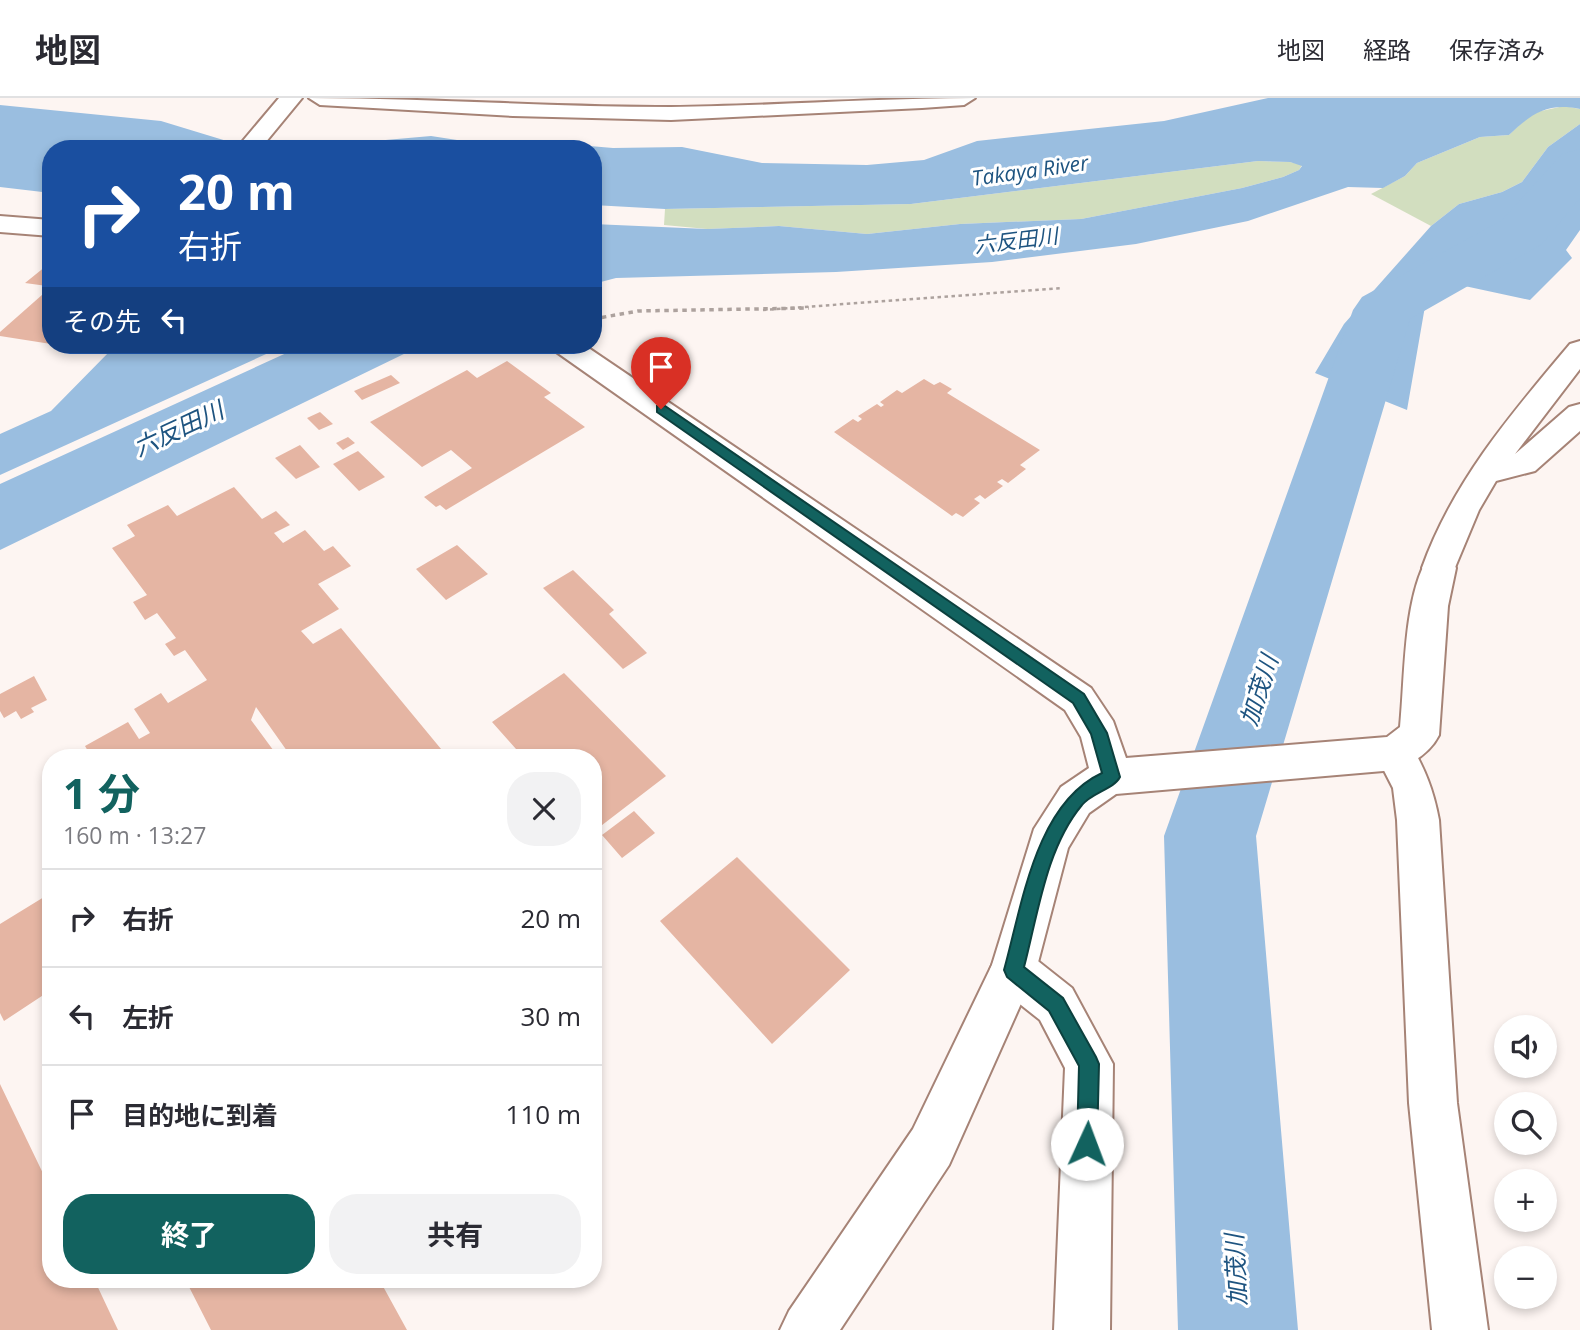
<!DOCTYPE html>
<html lang="ja">
<meta charset="utf-8">
<style>
body{margin:0;font-family:"Open Sans","Noto Sans JP",sans-serif;background:#f2f2f3;color:#2b2b33;height:100vh;display:flex;flex-direction:column;font-size:26px;white-space:nowrap}
*{box-sizing:border-box;margin:0}
p{font-size:23px;color:#7c7c81}
.icon{flex:none;width:38px;height:38px;fill:none;stroke:currentColor;stroke-width:2;stroke-linecap:round;stroke-linejoin:round}
.map{position:relative;flex:1;overflow:hidden}
.drawer{position:absolute;left:42px;top:651px;width:560px;height:539px;display:flex;flex-direction:column;background:#fff;border-radius:28px;box-shadow:0 4px 10px #0003}
.drawer>*{flex:none}
.banner{position:absolute;left:42px;top:42px;width:560px;height:214px;border-radius:28px;box-shadow:0 4px 10px #0003;background:#1a4fa0;color:#fff;overflow:hidden}
.fabs{position:absolute;left:1494px;top:917px;display:grid;gap:14px}
.fabs a{display:grid;place-items:center;width:63px;height:63px;border-radius:50%;background:#fff;box-shadow:0 4px 10px #0003;font-size:35px}
.pin{position:absolute;display:grid;place-items:center;width:60px;height:60px;color:#fff;margin:-72px -30px;border-radius:50% 50% 50% 0;rotate:-45deg;box-shadow:0 0 7px #0007}
.pin .icon{rotate:45deg}
.me{position:absolute;width:77px;margin:-38px;rotate:2deg;stroke-linejoin:round;filter:drop-shadow(0 0 5px #0008)}
.turn{display:flex;align-items:center;gap:24px;height:147px;padding:0 21px;font-size:32px}
.turn .icon{width:91px;height:91px;stroke-width:2.5}
.turn b{display:block;font-size:49px;line-height:60px}
.then{display:flex;align-items:center;height:66px;padding:0 21px;background:#0003;gap:14px;font-size:26px}
.round{display:grid;place-items:center;flex:none;width:74px;height:74px;border-radius:28px;background:#f2f2f3}
.head{display:flex;align-items:center;justify-content:space-between;height:119px;padding:0 21px}
h1{font-size:42px;font-weight:700;line-height:52px;color:#12625f}
.cta{display:flex;gap:14px;margin-top:auto;padding:14px 21px}
.cta a{flex:1;height:80px;border-radius:28px;background:#12625f;color:#fff;font-size:28px;font-weight:700;line-height:80px;text-align:center}
.cta a+a{background:#f2f2f3;color:#2b2b33}
ul{padding:0;list-style:none}
li{display:flex;align-items:center;gap:21px;height:98px;padding:0 21px;border-top:2px solid #e1e1e2}
li div{flex:1}
li b{display:block;font-size:26px}
li em{font-style:normal}
header{display:flex;align-items:center;gap:42px;box-sizing:border-box;height:98px;padding:0 35px;background:#fff;border-bottom:2px solid #e1e1e2}
header strong{font-size:33px}
nav{display:flex;gap:38px;margin-inline-start:auto;font-size:24px}
.map>svg:first-child{display:block}
.green{fill:#d2debf}
.water{fill:#9abee0}
.lines{fill:none;stroke-linecap:round;stroke-linejoin:round}
.river{fill:#9abee0;fill-rule:evenodd}
.building{fill:#e5b5a3}
.minor-casing{stroke:#a68376;stroke-width:4}
.tertiary-casing{stroke:#a68376;stroke-width:4}
.path-far1{stroke:#ada29e;stroke-width:2.5;stroke-dasharray:3.5 3.5;stroke-linecap:butt}
.path{stroke:#ada29e;stroke-width:3.5;stroke-dasharray:4.5 4.5;stroke-linecap:butt}
.minor{fill:#fff;fill-rule:evenodd}
.tertiary{fill:#fff;fill-rule:evenodd}
.route{fill:#12625f;stroke:#0c403e;stroke-width:2}
.labels{text-anchor:middle;dominant-baseline:central;stroke-width:6;stroke-linejoin:round;paint-order:stroke}
.far-water-label{font-size:21px;font-style:italic;fill:#1e5480;stroke:#fff}
.water-label{font-size:24px;font-style:italic;fill:#1e5480;stroke:#fff}
</style>
<header>
<strong>地図</strong>
<nav><a>地図</a><a>経路</a><a>保存済み</a></nav>
</header>
<div class="map">
<svg width="1580" height="1232" viewBox="0 0 1580 1232">
<rect width="100%" height="100%" fill="#fdf5f2"/>
<path class="green" d="M 1564,8 L 1580,11 L 1580,26 L 1548,49 L 1522,84 L 1502,94 L 1459,106 L 1431,128 L 1371,96 L 1405,78 L 1417,65 L 1480,39 L 1509,37 L 1532,15 Z
M 1258,63 L 1290,64 L 1302,67 L 1299,72 L 1283,79 L 1242,90 L 1081,121 L 960,126 L 867,136 L 779,128 L 707,131 L 664,127 L 665,111 L 911,106 Z"/>
<path class="water" d="M 1268,0 L 1580,0 L 1580,11 C 1547,4 1531,16 1509,37 L 1480,39 L 1417,65 L 1405,78 L 1383,90 L 1348,89 L 1248,123 L 1136,146 L 992,164 L 836,174 L 616,180 L 593,186 L 593,126 L 707,131 L 779,128 L 867,136 L 960,126 L 1081,121 L 1242,90 L 1283,79 L 1299,72 L 1302,68 L 1290,64 L 1258,63 L 911,106 L 665,111 L 593,107 L 593,51 L 51,51 L 51,95 L 0,89 L 0,7 L 161,23 L 230,44 L 306,49 L 431,38 L 509,50 L 566,46 L 613,50 L 682,49 L 762,65 L 867,67 L 924,62 L 977,43 L 1164,23 Z
M 1580,26 L 1580,132 L 1566,152 L 1572,160 L 1530,202 L 1446,184 L 1428,191 L 1407,312 L 1315,275 L 1344,226 L 1431,128 L 1459,106 L 1502,94 L 1522,84 L 1548,49 Z
M 95,247 L 286,247 L 0,377 L 0,336 L 51,313 L 110,253 L 93,249 Z
M 304,247 L 438,247 L 408,254 L 0,452 L 0,386 Z"/>
<g class="lines">
<path class="river" d="M 1580,51 L 1580,100 L 1542,146 L 1410,221 L 1256,738 L 1298,1232 L 1178,1232 L 1164,738 L 1353,212 L 1362,199 L 1502,122 L 1562,56 Z"/>
</g>
<path class="building" d="M 51,164 L 51,185 L 47,188 L 25,185 Z
M 51,189 L 51,246 L 0,238 L 0,234 Z
M 507,263 L 551,295 L 544,299 L 585,329 L 446,412 L 440,407 L 436,409 L 424,399 L 472,370 L 451,352 L 422,369 L 370,324 L 467,272 L 477,280 Z
M 391,277 L 400,285 L 362,302 L 354,293 Z
M 924,281 L 934,287 L 940,284 L 952,291 L 947,295 L 1040,352 L 1020,367 L 1026,371 L 1008,385 L 1002,381 L 997,384 L 1003,388 L 985,401 L 980,397 L 974,401 L 980,405 L 963,419 L 956,415 L 952,418 L 834,334 L 853,321 L 858,324 L 862,321 L 858,318 L 877,306 L 881,309 L 884,307 L 880,304 L 897,292 L 902,295 Z
M 320,314 L 333,326 L 319,332 L 307,320 Z
M 348,339 L 355,345 L 343,352 L 336,345 Z
M 300,347 L 320,369 L 296,381 L 275,360 Z
M 358,353 L 385,379 L 359,393 L 333,366 Z
M 234,389 L 262,421 L 276,413 L 290,427 L 274,435 L 283,445 L 305,432 L 324,453 L 333,448 L 351,468 L 318,486 L 339,511 L 301,533 L 313,546 L 341,530 L 446,657 L 441,660 L 292,660 L 256,609 L 251,622 L 279,660 L 92,660 L 85,648 L 128,624 L 139,641 L 150,635 L 134,611 L 161,595 L 168,605 L 207,582 L 185,552 L 174,558 L 165,546 L 176,540 L 157,515 L 145,522 L 133,504 L 147,497 L 112,450 L 135,438 L 127,427 L 168,407 L 177,418 Z
M 457,447 L 488,476 L 446,502 L 416,471 Z
M 573,472 L 614,512 L 609,516 L 647,555 L 623,571 L 543,490 Z
M 564,575 L 666,678 L 593,734 L 593,660 L 524,660 L 492,624 Z
M 34,578 L 47,602 L 31,610 L 34,614 L 21,621 L 16,613 L 4,620 L 0,613 L 0,596 Z
M 634,713 L 655,735 L 622,760 L 602,737 Z
M 737,759 L 850,872 L 772,946 L 660,823 Z
M 44,799 L 51,811 L 51,892 L 4,923 L 0,915 L 0,826 Z
M 0,986 L 51,1092 L 51,1181 L 94,1181 L 118,1232 L 0,1232 Z
M 185,1181 L 379,1181 L 407,1232 L 211,1232 Z"/>
<g class="lines">
<defs>
<path id="minor" d="M 279,0 L 302,0 L 260,51 L 236,51 Z
M 309,0 C 430,0 550,9 671,9 C 773,8 874,0 975,0 L 964,7 L 922,10 L 671,22 L 513,18 L 320,7 Z
M 0,118 L 51,122 L 51,138 L 0,134 Z
M 1580,243 L 1580,271 L 1515,356 L 1569,309 L 1580,306 L 1580,333 L 1535,373 L 1496,383 L 1479,412 L 1451,479 L 1439,483 L 1427,479 L 1422,470 C 1453,383 1512,315 1570,246 Z
M 1395,638 L 1409,643 C 1425,672 1433,690 1439,722 L 1457,1005 L 1488,1232 L 1432,1232 L 1409,1005 L 1397,722 L 1393,690 L 1375,655 L 1381,643 Z
M 1013,850 L 1029,856 L 1072,890 L 1113,966 L 1110,1232 L 1054,1232 L 1065,970 L 1040,922 L 997,888 L 990,872 L 997,856 Z"/>
<path id="tertiary" d="M 551,247 L 584,247 L 1091,590 L 1113,623 L 1126,660 L 1387,639 L 1400,629 C 1405,580 1403,504 1427,461 L 1439,457 L 1451,461 L 1456,470 L 1448,508 L 1439,637 C 1430,655 1413,665 1395,672 L 1116,696 L 1089,715 L 1068,750 L 1036,872 L 949,1067 L 840,1232 L 780,1232 L 789,1213 L 913,1031 L 992,867 L 1034,731 L 1061,689 L 1089,670 L 1081,639 L 1065,612 L 555,253 Z"/>
</defs>
<use href="#minor" class="minor-casing"/>
<use href="#tertiary" class="tertiary-casing"/>
<path class="path-far1" d="M 763,212 L 1063,190"/>
<path class="path" d="M 593,221 L 638,213 L 809,210"/>
<use href="#minor" class="minor"/>
<use href="#tertiary" class="tertiary"/>
</g>
<path class="route" d="M 657,308 L 665,308 L 1084,596 L 1107,635 L 1120,679 C 1114,691 1091,695 1082,707 C 1046,750 1038,816 1024,869 L 1063,900 L 1096,959 L 1099,966 L 1097,1046 L 1094,1053 L 1087,1056 L 1080,1053 L 1077,1046 L 1079,968 L 1049,913 L 1007,879 L 1004,872 C 1022,808 1035,706 1102,675 L 1091,636 L 1073,605 L 657,314 Z"/>
<g class="labels">
<g class="far-water-label">
<text transform="translate(1030 72) rotate(-8)">Takaya River</text>
<text transform="translate(1016 142) rotate(-7)">六反田川</text>
</g>
<g class="water-label">
<text transform="translate(178 330) rotate(-25)">六反田川</text>
<text transform="translate(1258 592) rotate(-72)">加茂川</text>
<text transform="translate(1235 1172) rotate(-93)">加茂川</text>
</g>
</g>
</svg>
<div class="fabs">
<a><svg class="icon" aria-label="sound" viewBox="0 0 24 24"><path d="M4 9h4l5-4v14l-5-4H4zM17 9q2 3 0 6"/></svg></a>
<a><svg class="icon" aria-label="search" viewBox="0 0 24 24"><circle cx="10" cy="10" r="6"/><path d="M15 15l6 6"/></svg></a>
<a>+</a>
<a>−</a>
</div>
<div class="pin" style="left:661px;top:311px;background:#d93025"><svg class="icon" aria-label="arrive" viewBox="0 0 24 24"><path d="M6 21V4h12l-3 4 3 4H6"/></svg></div>
<svg class="me" style="left:1087px;top:1046px" viewBox="-20 -20 40 40"><circle r="19" fill="#fff"/><path d="M0-13L10 11 0 6-10 11z" fill="#12625f"/></svg>
<div class="banner">
<div class="turn"><svg class="icon" aria-label="right" viewBox="0 0 24 24"><path d="M7 20v-9h11M14 6l5 5-5 5"/></svg><div><b>20 m</b>右折</div></div>
<div class="then">その先<svg class="icon" aria-label="left" viewBox="0 0 24 24"><path d="M17 20v-9H6M10 6l-5 5 5 5"/></svg></div>
</div>
<section class="drawer">
<div class="head"><div><h1>1 分</h1><p>160 m · 13:27</p></div><a class="round"><svg class="icon" aria-label="close" viewBox="0 0 24 24"><path d="M6 6l12 12M18 6L6 18"/></svg></a></div>
<ul>
<li><svg class="icon" aria-label="right" viewBox="0 0 24 24"><path d="M7 20v-9h11M14 6l5 5-5 5"/></svg><div><b>右折</b></div><em>20 m</em></li>
<li><svg class="icon" aria-label="left" viewBox="0 0 24 24"><path d="M17 20v-9H6M10 6l-5 5 5 5"/></svg><div><b>左折</b></div><em>30 m</em></li>
<li><svg class="icon" aria-label="arrive" viewBox="0 0 24 24"><path d="M6 21V4h12l-3 4 3 4H6"/></svg><div><b>目的地に到着</b></div><em>110 m</em></li>
</ul>
<div class="cta"><a>終了</a><a>共有</a></div>
</section>
</div>
